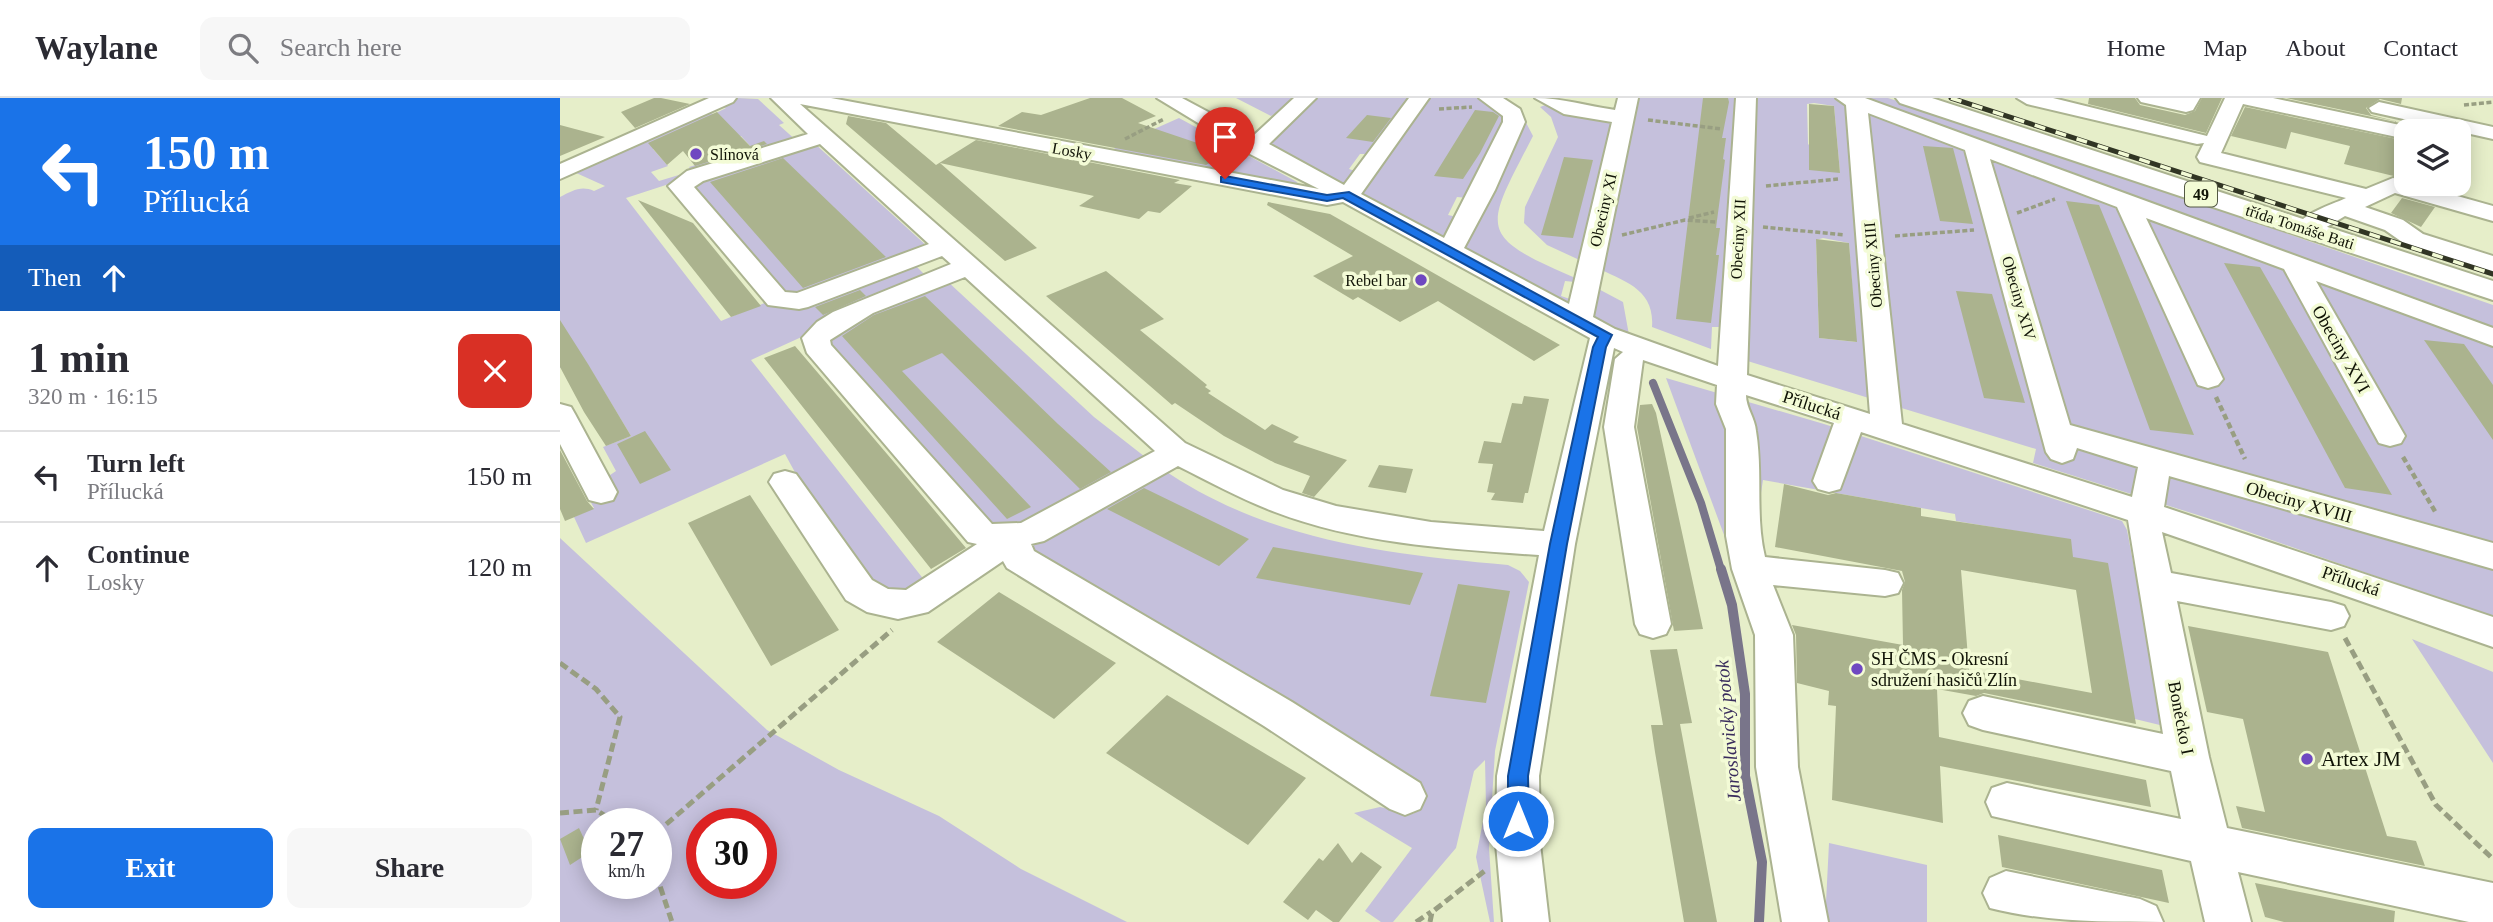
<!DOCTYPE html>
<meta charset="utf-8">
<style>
body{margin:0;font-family:"Times New Roman",serif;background:#f7f7f7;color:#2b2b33;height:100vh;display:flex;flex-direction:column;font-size:26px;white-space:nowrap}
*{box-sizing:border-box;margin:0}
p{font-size:23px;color:#7c7c81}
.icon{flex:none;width:38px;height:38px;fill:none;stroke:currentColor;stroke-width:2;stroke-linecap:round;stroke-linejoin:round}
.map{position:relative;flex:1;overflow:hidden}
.side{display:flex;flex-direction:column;background:#fff;width:560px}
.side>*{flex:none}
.hud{background:#1a73e8;color:#fff;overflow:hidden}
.buttons{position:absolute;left:1834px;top:21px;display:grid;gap:14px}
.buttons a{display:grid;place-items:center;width:77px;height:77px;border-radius:14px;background:#fff;box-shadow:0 4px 18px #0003;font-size:35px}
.speed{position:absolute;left:21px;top:710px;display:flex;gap:14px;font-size:35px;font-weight:700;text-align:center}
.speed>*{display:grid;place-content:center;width:91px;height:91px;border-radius:50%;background:#fff;box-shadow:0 4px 18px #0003;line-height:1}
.speed small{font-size:18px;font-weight:400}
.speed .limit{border:10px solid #d22;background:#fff;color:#111}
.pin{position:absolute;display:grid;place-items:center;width:60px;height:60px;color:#fff;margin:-72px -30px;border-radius:50% 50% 50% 0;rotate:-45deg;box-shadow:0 0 7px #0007}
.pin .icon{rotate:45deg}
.me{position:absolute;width:77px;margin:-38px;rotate:0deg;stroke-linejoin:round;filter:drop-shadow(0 0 5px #0008)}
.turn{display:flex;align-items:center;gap:24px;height:147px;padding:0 28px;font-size:32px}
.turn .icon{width:91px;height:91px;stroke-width:2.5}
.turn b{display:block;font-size:49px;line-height:60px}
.then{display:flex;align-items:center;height:66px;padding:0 28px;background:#0003;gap:14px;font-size:26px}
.round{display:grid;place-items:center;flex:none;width:74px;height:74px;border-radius:14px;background:#f7f7f7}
.summary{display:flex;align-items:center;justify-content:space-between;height:119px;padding:0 28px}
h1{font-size:42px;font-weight:800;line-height:52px}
.cta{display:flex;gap:14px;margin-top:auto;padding:14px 28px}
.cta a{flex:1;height:80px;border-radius:14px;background:#1a73e8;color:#fff;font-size:28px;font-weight:800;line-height:80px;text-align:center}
.cta a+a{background:#f7f7f7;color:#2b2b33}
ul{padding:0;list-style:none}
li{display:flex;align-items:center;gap:21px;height:91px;padding:0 28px;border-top:2px solid #e1e1e2}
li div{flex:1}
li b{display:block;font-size:26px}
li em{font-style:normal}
header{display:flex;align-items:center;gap:42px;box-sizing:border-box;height:98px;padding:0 35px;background:#fff;border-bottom:2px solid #e1e1e2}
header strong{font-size:33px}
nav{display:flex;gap:38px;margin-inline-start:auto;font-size:24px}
.search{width:490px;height:63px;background:#f7f7f7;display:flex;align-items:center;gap:18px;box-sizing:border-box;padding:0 24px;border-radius:14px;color:#7c7c81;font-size:26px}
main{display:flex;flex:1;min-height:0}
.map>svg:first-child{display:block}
.green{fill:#c5c0dc;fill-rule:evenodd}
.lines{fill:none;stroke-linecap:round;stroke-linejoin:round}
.stream-far1{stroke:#79758a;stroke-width:8}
.stream{stroke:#79758a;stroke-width:10}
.building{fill:#abb38e;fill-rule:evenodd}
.minor-casing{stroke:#abb390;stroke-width:4}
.major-casing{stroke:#abb390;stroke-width:4}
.path-far2{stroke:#989e82;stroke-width:3.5;stroke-dasharray:5 2.5;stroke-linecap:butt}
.path-far1{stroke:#989e82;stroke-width:4.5;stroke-dasharray:6 3.5;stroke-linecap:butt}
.path{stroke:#989e82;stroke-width:5;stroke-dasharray:9 4.5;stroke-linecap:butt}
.minor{fill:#fff;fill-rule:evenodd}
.major{fill:#fff;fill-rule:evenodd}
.rail-casing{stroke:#313524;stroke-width:5}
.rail{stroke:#f3fbd6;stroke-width:3.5;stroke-dasharray:11;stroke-linecap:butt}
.route{fill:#1a73e8;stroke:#114b97;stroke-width:2}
.poi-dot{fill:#6f48c1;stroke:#f3fbd6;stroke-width:2.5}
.labels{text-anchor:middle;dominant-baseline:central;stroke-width:7;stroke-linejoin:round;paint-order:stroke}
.far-street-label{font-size:16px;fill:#101306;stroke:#f3fbd6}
.far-poi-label{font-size:16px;fill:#101306;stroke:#f3fbd6;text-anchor:start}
.shield{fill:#f3fbd6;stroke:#545944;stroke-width:2}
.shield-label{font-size:16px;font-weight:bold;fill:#101306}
.street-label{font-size:18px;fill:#101306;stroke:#f3fbd6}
.poi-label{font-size:18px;fill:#101306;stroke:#f3fbd6;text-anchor:start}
.water-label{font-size:19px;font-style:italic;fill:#3a2d5d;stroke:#f3fbd6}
.near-poi-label{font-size:21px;fill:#101306;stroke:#f3fbd6;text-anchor:start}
</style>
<header>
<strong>Waylane</strong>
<div class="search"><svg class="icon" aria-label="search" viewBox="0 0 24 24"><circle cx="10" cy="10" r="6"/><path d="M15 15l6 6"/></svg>Search here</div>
<nav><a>Home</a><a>Map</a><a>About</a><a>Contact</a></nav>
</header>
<main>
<section class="side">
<div class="hud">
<div class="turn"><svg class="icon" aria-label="left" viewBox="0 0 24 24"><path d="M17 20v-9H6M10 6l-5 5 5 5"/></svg><div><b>150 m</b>Přílucká</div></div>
<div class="then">Then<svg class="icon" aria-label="ahead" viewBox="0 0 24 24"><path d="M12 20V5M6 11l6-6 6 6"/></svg></div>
</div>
<div class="summary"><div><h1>1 min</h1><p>320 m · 16:15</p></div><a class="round" style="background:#d93025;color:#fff"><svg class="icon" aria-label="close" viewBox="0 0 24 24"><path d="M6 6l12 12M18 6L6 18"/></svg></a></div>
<ul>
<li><svg class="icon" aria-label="left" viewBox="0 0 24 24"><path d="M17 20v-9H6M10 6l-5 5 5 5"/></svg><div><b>Turn left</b><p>Přílucká</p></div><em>150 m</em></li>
<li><svg class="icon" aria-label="ahead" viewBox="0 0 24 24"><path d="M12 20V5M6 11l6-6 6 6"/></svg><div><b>Continue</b><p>Losky</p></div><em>120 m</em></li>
</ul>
<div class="cta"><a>Exit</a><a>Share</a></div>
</section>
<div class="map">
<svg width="1933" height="824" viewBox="0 0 1933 824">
<rect width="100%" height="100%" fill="#e6eec9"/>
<path class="green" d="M 177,0 L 198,1 L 224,25 L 219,27 L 238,44 L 66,100 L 161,223 L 212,202 L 352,164 L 369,181 L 191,262 L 365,483 L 341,498 L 314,485 L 237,378 L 225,356 L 26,445 L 14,419 L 34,410 L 25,394 L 56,373 L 43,349 L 71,338 L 25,262 L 0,270 L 0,99 C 12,93 21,87 34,93 L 45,88 L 14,74 L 145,14 L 154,16 L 166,10 L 159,8 ZM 181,38 L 192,50 L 129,69 L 132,73 L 99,83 L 91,74 L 108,68 L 93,51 L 151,47 Z
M 676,0 L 741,0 L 711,18 Z
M 751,0 L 855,0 L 809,56 L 800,56 L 789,71 L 795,73 L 789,86 L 784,86 L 708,44 Z
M 863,0 L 923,0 L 949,18 L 908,100 L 897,99 L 888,117 L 897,119 L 890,140 L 883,140 L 800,95 Z
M 1070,0 L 1180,0 L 1162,229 L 1152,229 L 1151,251 L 1092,229 C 1095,191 1064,183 1035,169 Z
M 1190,0 L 1328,0 L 1426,31 L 1933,207 L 1933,519 L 1663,425 L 1473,365 L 1476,351 L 1181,261 ZM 1254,5 L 1274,8 L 1280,75 L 1248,46 L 1247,6 ZM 1263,140 L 1289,145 L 1296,244 L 1259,240 L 1256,142 Z
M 988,6 L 1055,24 L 1026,165 L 987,147 L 964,125 L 965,109 L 998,39 L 991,19 L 980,9 Z
M 961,15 L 973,38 C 925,132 914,137 1018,181 L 1015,184 L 1005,183 L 1001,198 L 1013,202 L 1016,206 L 1004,206 L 904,151 Z
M 619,20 L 737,84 L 738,86 L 736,89 L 546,56 L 565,44 Z
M 253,44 L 368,149 L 227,200 L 129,84 Z
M 386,182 L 534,319 L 589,362 L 469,429 L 438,435 L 265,249 L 266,235 Z
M 1031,187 L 1063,204 L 1069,237 L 1032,219 Z
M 1106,280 L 1264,326 L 1562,423 L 1567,432 L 1604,628 L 1575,621 L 1512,460 L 1509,442 L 1396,423 L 1395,416 L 1203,382 L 1193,447 L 1167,445 Z
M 601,370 C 705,442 825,456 948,467 L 960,473 L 969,484 L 935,653 L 929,750 L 934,824 L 930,824 L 916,759 L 926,708 L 925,662 L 914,673 L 896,750 L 833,824 L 821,824 L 805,813 L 852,750 L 794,715 L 820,709 L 853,716 L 866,700 L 757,627 L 472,453 L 474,444 Z
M 0,440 L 207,632 L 279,672 L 379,718 L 461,771 L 567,824 L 0,824 ZM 37,726 L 96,726 L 96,786 L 37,786 ZM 142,726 L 201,726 L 201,786 L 142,786 Z
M 1852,541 L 1933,574 L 1933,665 Z
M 1269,745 L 1367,767 L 1367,824 L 1265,824 Z"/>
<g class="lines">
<path class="stream-far1" d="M 1093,285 L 1141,405 L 1161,472"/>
<path class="stream" d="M 1161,471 L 1172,507 L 1185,596 L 1185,678 L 1202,764 L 1199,824"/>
</g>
<path class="building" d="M 94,0 L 101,0 L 130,6 L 75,30 L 61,14 Z
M 530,0 L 562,0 L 596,18 L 578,25 L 667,55 L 646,67 L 438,28 L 462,14 L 481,17 Z
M 1143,0 L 1168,0 L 1169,4 L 1162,40 L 1166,40 L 1163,61 L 1165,62 L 1156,130 L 1160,130 L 1156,157 L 1159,157 L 1151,225 L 1116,221 Z
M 1529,0 L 1575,0 L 1580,7 L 1625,17 L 1635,13 L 1642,0 L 1662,0 L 1646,35 L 1528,6 Z
M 1726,0 L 1842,0 L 1841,6 L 1820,1 L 1806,10 L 1811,17 L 1839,24 Z
M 1249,6 L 1274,8 L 1280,75 L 1249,72 Z
M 1685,9 L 1846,43 L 1846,81 L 1784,66 L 1790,48 L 1731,34 L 1726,51 L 1671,38 Z
M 915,12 L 933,14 L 939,18 L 920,55 L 903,81 L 874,78 Z
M 157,14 L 190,48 L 204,43 L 207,46 L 135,68 L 123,53 L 107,67 L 88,45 Z
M 807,17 L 831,20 L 813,44 L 786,40 Z
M 288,18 L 326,25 L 376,67 L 416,42 L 620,82 L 614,85 L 632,88 L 600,115 L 588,113 L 579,121 L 519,108 L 534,98 L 380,65 L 477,150 L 445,163 L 286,26 Z
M 0,27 L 45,39 L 0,58 Z
M 1363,48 L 1393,50 L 1413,126 L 1380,123 Z
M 1004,59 L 1033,62 L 1013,140 L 981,137 Z
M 223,60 L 248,84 L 326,159 L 243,190 L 150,84 Z
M 1842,100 L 1875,109 L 1861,129 L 1831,115 Z
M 78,102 L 133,125 L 201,208 L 171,219 Z
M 1506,103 L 1539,107 L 1634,337 L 1590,332 Z
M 708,104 L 770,116 L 1000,247 L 974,263 L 878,203 L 840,224 L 798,199 L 793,202 L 753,178 L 793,158 L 707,107 Z
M 1256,141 L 1289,145 L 1297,244 L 1259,240 Z
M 1664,165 L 1700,169 L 1832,397 L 1785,390 Z
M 546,173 L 604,221 L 580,232 L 647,287 L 645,289 L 651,293 L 648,295 L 705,332 L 712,326 L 739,339 L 733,344 L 787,362 L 754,399 L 742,395 L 750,378 L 715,365 L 664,338 L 615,305 L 612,307 L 486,198 Z
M 300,192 L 306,198 L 263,217 L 255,209 Z
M 1396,193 L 1432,196 L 1465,305 L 1424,300 Z
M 365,198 L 498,326 L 551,374 L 520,391 L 382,255 L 342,273 L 471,409 L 447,421 L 282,238 L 314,217 Z
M 0,222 L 28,266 L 71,338 L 46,348 L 24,314 L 0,269 Z
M 1864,242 L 1904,246 L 1933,287 L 1933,342 Z
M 235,248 L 339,370 L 406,450 L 371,471 L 204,260 Z
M 964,298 L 989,301 L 968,395 L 965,395 L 963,405 L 931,402 L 935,395 L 927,394 L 933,366 L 918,365 L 924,343 L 941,345 L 952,305 L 962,306 Z
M 1092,306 L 1096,315 L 1143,531 L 1114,533 L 1077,329 L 1080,307 Z
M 85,333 L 111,372 L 80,386 L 57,346 Z
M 0,352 L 27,403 L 34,411 L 5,423 L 0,411 Z
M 819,367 L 853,371 L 846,395 L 808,389 Z
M 1224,386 L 1268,397 L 1276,395 L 1361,410 L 1361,418 L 1511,441 L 1513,459 L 1548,465 L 1576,626 L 1424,595 L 1416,598 L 1377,591 L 1379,639 L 1586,682 L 1591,709 L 1380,668 L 1383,725 L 1272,702 L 1276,608 L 1268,607 L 1269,593 L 1237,585 L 1236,537 L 1232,527 L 1343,547 L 1342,492 L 1345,484 L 1342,473 L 1215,449 ZM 1401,472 L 1516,492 L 1532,595 L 1409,572 Z
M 584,390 L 689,441 L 659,468 L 547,411 Z
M 190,397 L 279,532 L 211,568 L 128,425 Z
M 713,449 L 863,475 L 850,507 L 696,480 Z
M 898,486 L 950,493 L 926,605 L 870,598 Z
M 439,494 L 556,565 L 494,621 L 377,544 Z
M 1628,528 L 1768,554 L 1827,738 L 1856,743 L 1865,768 L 1682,730 L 1676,708 L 1705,714 L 1683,621 L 1647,614 Z
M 1117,551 L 1132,625 L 1120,626 L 1157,824 L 1124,824 L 1095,654 L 1091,627 L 1103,627 L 1090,552 Z
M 607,597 L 746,680 L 688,747 L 546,655 Z
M 19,730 L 30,754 L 10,767 L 0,741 Z
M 1438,737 L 1602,772 L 1609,805 L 1442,769 Z
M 778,745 L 792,765 L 801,754 L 822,769 L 779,824 L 773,824 L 756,812 L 748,822 L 723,804 L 759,760 L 763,763 Z
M 1695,785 L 1835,813 L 1834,824 L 1724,824 L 1705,819 Z"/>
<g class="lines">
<defs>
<path id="minor" d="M 149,0 L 176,0 L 173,4 L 0,81 L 0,66 Z
M 211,0 L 271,0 L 759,91 L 686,54 L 597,0 L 622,0 L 693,38 L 734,0 L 756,0 L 709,46 L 784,87 L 849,0 L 869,0 L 801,96 L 884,140 L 943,24 L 943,18 L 919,0 L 943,0 L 960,11 L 965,24 L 935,92 L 904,150 L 1009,206 L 1052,24 L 1004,16 L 975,0 C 1002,0 1027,8 1055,12 L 1058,0 L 1078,0 L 1033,219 L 1055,231 L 1158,268 L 1176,0 L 1196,0 L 1187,277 L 1310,316 L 1286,7 L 1276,0 L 1305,0 L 1933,230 L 1933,248 L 1756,183 L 1845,338 L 1841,345 L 1830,348 L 1819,345 L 1724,171 L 1586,120 L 1663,281 L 1658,287 L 1648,290 L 1638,287 L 1557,109 L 1430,61 L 1510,327 L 1933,445 L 1933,471 L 1609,378 L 1604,409 L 1933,519 L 1933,549 L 1602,434 L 1611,475 L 1771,504 L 1784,508 L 1789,518 L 1784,528 L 1771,532 L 1617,503 L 1649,659 L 1667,730 L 1933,785 L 1933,824 L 1909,824 L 1678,774 L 1691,824 L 1645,824 L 1631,763 L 1432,718 L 1426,704 L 1432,690 L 1447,685 L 1621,721 L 1611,673 L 1423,632 L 1409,627 L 1403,615 L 1409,603 L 1423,598 L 1603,636 L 1568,422 L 1301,334 L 1280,391 L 1269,394 L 1258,391 L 1253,383 L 1274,325 L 1186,297 C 1186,310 1195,320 1196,333 C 1203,375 1195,418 1205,459 L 1325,472 L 1338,475 L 1343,485 L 1338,495 L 1325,498 L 1213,487 L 1233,537 L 1238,669 L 1268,824 L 1222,824 L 1196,669 L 1195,537 L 1172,471 L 1166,438 L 1166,331 L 1156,306 L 1157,287 L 1083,262 L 1074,329 L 1111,526 L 1106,536 L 1093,540 L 1080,536 L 1075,526 L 1044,329 L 1055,261 L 1063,254 L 1054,250 L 1015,446 L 979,678 L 980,746 L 989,824 L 943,824 L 936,746 L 937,678 L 979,457 C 890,451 799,446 715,414 C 681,401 650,384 618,368 L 484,443 L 471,446 L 474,453 L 732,604 L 860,685 L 866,698 L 860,711 L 845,717 L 830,711 L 704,628 L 447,470 L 443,463 L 368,514 L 338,521 L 307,514 L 286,502 L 209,384 L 214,376 L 225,373 L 236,376 L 312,482 L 328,491 L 346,492 L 417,446 L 408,444 L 247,255 L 242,240 L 257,224 L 273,214 L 391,166 L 382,158 L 248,209 L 239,211 L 208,207 L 108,88 L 127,73 L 248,36 ZM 240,6 L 767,107 L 783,104 L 1030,240 L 984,433 L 871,424 L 776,408 L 723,392 L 625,345 ZM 1308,15 L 1405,52 L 1486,354 L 1491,361 L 1502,365 L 1513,361 L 1517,350 L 1578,369 L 1572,399 L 1342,326 ZM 260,46 L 369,146 L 237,195 L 225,194 L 134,89 L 143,83 ZM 405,179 L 595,353 L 461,425 L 432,426 L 271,247 L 270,242 L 313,215 Z
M 1457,0 L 1493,0 L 1647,38 L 1665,0 L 1713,0 L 1854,30 L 1855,33 L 1846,33 L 1846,41 L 1683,6 L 1661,55 L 1806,91 L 1833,80 L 1933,108 L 1933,123 L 1835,95 L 1805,109 L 1843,122 L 1863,136 L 1933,158 L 1933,174 L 1845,146 L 1825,132 L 1785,118 L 1755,136 L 1737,136 L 1734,131 C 1745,114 1769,108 1786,100 L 1640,64 L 1637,59 L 1644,45 L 1637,46 L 1467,6 Z
M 1578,0 L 1640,0 L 1633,12 L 1626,14 L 1581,4 Z
M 1819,4 L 1933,29 L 1933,41 L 1812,14 L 1809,10 Z
M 0,306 L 11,309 L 15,316 L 57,394 L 53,402 L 41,405 L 29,402 L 0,346 Z
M 1446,773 L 1580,801 L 1596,808 L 1603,824 C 1546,824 1484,824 1430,810 L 1423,795 L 1430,780 Z"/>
<path id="major" d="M 1336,0 L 1372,0 L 1933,183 L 1933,202 L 1340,5 Z"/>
</defs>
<use href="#minor" class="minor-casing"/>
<use href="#major" class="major-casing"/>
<path class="path-far2" d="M 1904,7 L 1933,4
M 879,11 L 912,9
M 1088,22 L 1162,31
M 565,41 L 604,21
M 1206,88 L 1278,81
M 1457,115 L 1495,101
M 1129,120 L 1154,114
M 1203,129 L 1285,137
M 1062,137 L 1125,122 L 1156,124
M 1335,138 L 1414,132"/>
<path class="path-far1" d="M 1656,299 L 1685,361
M 1843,359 L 1876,415"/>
<path class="path" d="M 1785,540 L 1876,707 L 1933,761
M 0,565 L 36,591 L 60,619 L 36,712
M 0,715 L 36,712 L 58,726
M 96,735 L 332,532
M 96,776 L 112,824
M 856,824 L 871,814
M 870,824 L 872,814 L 927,771"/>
<use href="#minor" class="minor"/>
<use href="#major" class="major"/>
<defs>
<path id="rail" d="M 1391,0 L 1933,176"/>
</defs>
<use href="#rail" class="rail-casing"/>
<use href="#rail" class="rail"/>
</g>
<path class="route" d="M 665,78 L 767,97 L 789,94 L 1052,237 L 1046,249 L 1007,446 L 968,678 L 969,723 L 966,730 L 958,733 L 951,730 L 948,723 L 948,678 L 990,446 L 1033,249 L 1038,239 L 783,100 L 767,103 L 661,84 L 661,79 Z"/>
<g class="poi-dot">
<circle cx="136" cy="56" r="7"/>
<circle cx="861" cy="182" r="7"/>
<circle cx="1297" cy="571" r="7"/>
<circle cx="1747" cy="661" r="7"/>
</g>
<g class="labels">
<g class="far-street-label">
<text transform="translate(512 53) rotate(10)">Losky</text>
<text transform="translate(1043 112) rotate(-77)">Obeciny XI</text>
<text transform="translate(1740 129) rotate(18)">třída Tomáše Bati</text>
<text transform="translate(1178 141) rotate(-87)">Obeciny XII</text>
<text transform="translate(1313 167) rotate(-95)">Obeciny XIII</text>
<text transform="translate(1459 200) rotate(74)">Obeciny XIV</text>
</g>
<g class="far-poi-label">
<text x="150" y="56">Slínová</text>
<text x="847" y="182" text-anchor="end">Rebel bar</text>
</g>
<rect class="shield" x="1625" y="83.5" width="32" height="25" rx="5"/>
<g class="shield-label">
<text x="1641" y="96">49</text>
</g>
<g class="street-label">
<text transform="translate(1781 251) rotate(60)">Obeciny XVI</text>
<text transform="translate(1252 307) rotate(18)">Přílucká</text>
<text transform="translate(1739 404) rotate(16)">Obeciny XVIII</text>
<text transform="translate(1791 483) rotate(19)">Přílucká</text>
<text transform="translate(1621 620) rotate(79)">Boněcko I</text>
</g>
<g class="poi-label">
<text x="1311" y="561">SH ČMS - Okresní<tspan x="1311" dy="21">sdružení hasičů Zlín</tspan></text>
</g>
<g class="water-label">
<text transform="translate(1168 633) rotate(-95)">Jaroslavický potok</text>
</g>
<g class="near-poi-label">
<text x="1761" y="661">Artex JM</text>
</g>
</g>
</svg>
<div class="buttons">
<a><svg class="icon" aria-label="layers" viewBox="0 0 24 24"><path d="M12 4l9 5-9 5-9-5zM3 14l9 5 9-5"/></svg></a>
</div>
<div class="speed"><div>27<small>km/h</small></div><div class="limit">30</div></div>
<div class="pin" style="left:665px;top:81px;background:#d93025"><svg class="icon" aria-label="arrive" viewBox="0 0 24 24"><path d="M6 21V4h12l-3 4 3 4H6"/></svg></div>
<svg class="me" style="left:958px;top:723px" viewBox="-20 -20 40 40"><circle r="17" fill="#1a73e8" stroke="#fff" stroke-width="3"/><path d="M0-11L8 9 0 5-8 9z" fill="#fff"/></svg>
</div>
</main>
